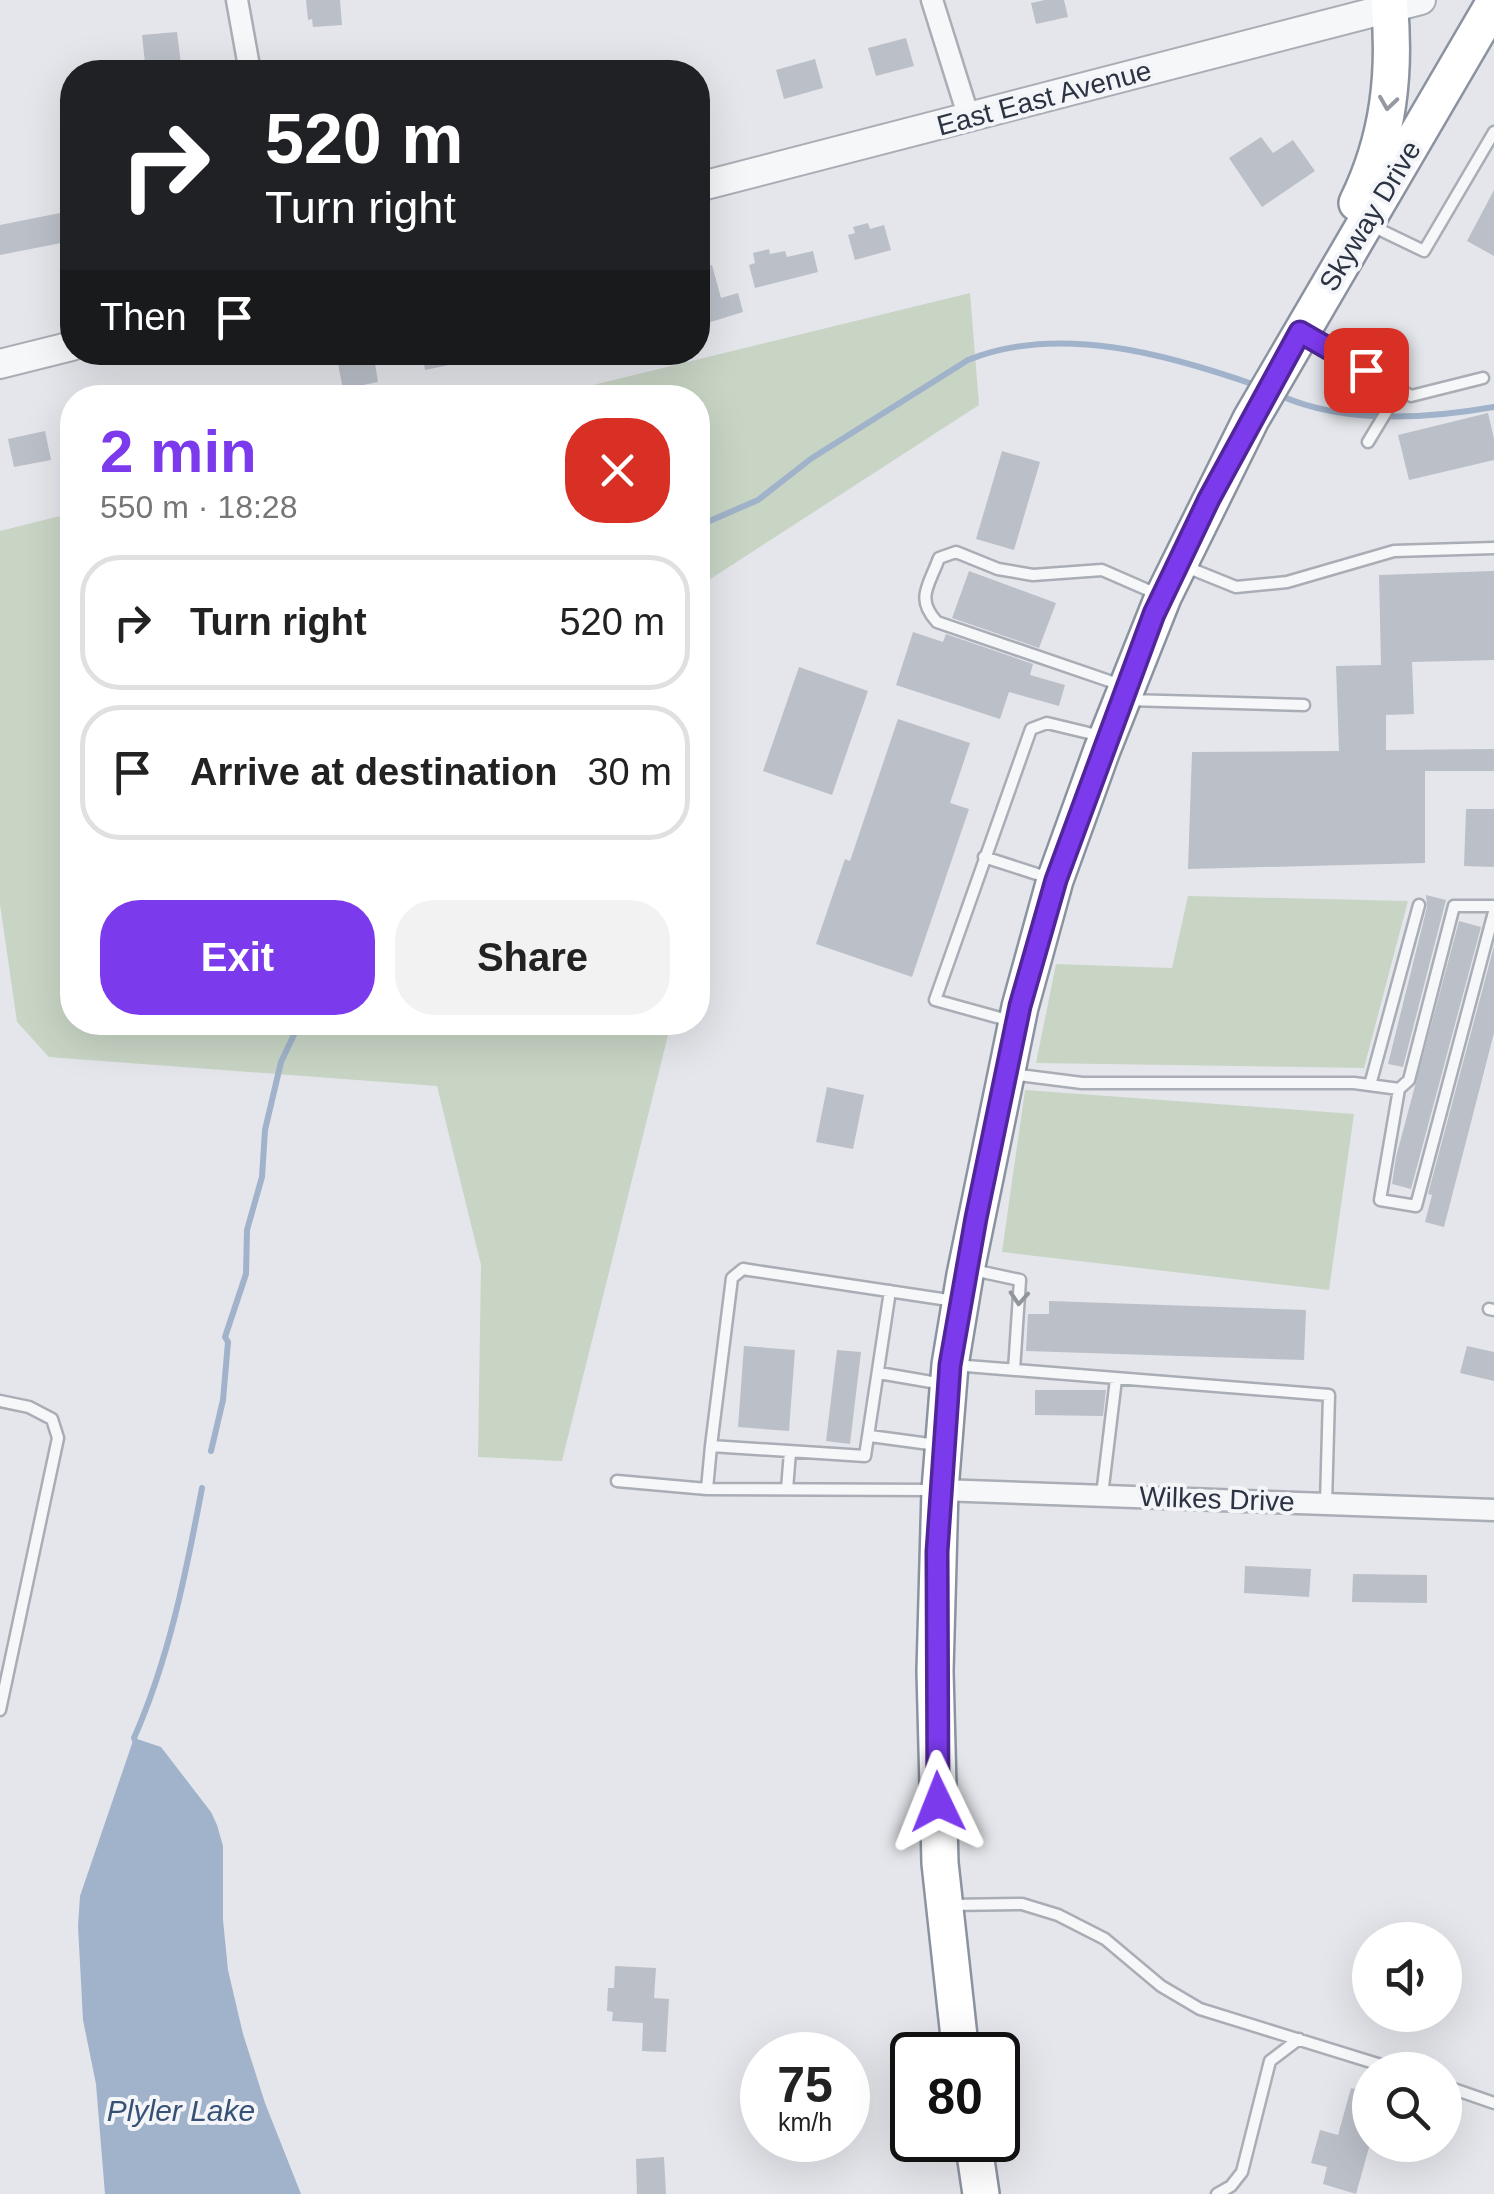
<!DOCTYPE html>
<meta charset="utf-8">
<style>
body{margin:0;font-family:Helvetica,sans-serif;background:#f2f2f2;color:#222;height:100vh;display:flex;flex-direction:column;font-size:38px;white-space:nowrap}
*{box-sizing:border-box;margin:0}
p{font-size:32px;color:#767676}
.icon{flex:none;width:55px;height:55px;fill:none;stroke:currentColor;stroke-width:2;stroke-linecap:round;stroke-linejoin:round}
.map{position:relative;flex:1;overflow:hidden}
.drawer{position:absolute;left:60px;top:385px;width:650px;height:650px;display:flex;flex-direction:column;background:#fff;border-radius:40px;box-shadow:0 10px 40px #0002}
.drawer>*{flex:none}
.top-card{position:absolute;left:60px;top:60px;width:650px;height:305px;border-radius:40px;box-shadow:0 10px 40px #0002;background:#202124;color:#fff;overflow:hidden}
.buttons{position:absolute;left:1352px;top:1922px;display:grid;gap:20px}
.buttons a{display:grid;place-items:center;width:110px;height:110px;border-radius:50%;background:#fff;box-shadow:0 10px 40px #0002;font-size:50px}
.speed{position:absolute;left:740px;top:2032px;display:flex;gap:20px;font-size:50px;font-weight:700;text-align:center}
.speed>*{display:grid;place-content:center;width:130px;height:130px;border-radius:50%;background:#fff;box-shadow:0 10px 40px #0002;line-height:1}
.speed small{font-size:25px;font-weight:400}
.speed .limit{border:5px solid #111;border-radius:15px;background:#fff;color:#111}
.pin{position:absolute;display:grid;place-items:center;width:85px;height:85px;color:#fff;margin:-42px;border-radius:20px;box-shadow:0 5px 15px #0006}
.me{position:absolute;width:110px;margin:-55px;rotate:358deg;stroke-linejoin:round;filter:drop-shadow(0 0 8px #0008)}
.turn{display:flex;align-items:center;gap:35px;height:210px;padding:0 40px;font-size:45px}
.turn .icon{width:130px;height:130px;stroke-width:2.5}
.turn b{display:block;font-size:70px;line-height:85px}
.then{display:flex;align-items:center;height:95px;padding:0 40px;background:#0003;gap:20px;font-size:38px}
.round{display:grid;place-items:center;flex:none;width:105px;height:105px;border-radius:40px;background:#f2f2f2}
.head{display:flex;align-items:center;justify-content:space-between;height:170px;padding:0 40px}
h1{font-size:60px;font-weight:600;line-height:75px;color:#7c3aed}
.cta{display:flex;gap:20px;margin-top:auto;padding:20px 40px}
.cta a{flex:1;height:115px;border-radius:40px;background:#7c3aed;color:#fff;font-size:40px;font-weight:600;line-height:115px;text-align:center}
.cta a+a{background:#f2f2f2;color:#222}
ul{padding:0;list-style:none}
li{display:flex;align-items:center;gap:30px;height:135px;margin:0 20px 15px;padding:0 20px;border:5px solid #e0e0e0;border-radius:40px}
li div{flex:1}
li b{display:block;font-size:38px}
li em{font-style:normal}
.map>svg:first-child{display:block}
.green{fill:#c8d5c5}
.water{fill:#a0b3ca}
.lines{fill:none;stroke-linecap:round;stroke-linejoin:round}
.stream{stroke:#a0b3ca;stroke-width:6}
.building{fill:#bbbfc8}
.service-casing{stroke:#a9adb5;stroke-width:15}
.minor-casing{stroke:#a9adb5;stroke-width:25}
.tertiary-casing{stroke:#a9adb5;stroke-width:32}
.trunk-casing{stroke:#8b93a1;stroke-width:40}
.service{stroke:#f6f7f9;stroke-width:10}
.minor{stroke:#f6f7f9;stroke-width:20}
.tertiary{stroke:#f6f7f9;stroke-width:28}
.trunk{stroke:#fff;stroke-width:35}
.oneway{stroke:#9699a1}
.oneway2{stroke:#91959e}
.route-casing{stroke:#51269a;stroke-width:25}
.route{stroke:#7c3aed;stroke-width:18}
.labels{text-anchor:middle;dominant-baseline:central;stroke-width:8;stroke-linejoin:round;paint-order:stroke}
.street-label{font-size:28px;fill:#2c3343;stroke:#f3f5f8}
.water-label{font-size:30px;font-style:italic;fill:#375176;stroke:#f3f5f8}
</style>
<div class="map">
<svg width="1494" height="2194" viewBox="0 0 1494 2194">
<rect width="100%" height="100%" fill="#e4e6eb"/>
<path class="green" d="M 970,293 L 979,405 L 698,587 L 698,398 L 544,397 Z
M 72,513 L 72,1022 L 671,1023 L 562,1461 L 478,1457 L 481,1265 L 437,1086 L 49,1057 L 17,1022 L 0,904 L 0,531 Z
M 1188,896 L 1408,901 L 1364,1068 L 1036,1063 L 1056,964 L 1172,968 Z
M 1025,1090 L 1354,1114 L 1329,1290 L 1002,1252 Z"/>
<path class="water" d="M 134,1738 L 161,1747 L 211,1812 L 217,1825 L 223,1846 L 223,1920 L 228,1970 L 243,2034 L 265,2103 L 301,2194 L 105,2194 L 96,2084 L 83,2020 L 78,1926 L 80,1896 Z"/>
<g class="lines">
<path class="stream" d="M 1279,395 C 1343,424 1426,419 1494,407
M 698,526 L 758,500 L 812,458 L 968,360 C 1059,323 1170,355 1258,386
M 211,1451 L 223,1400 L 228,1342 L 225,1337 L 246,1274 L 247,1230 L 262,1177 L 265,1130 L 281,1062 L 300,1022
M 136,1743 L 134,1738 C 169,1659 186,1573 202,1488"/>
</g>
<path class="building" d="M 306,0 L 340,0 L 342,25 L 313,27 L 312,19 L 308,20 Z
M 1045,0 L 1064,0 L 1068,17 L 1036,24 L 1031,3 Z
M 177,32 L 182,72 L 146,72 L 142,35 Z
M 906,38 L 914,66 L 876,76 L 868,48 Z
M 815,59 L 823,88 L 784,99 L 776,70 Z
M 1261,137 L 1273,153 L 1293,140 L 1315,171 L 1262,207 L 1229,158 Z
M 1494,190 L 1494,256 L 1467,241 Z
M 65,212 L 71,241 L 0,255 L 0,225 Z
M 868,223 L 870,229 L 884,225 L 891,250 L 855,260 L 848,235 L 855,233 L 853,227 Z
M 769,249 L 770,254 L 785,251 L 787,257 L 813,251 L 818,272 L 755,288 L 749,265 L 755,263 L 753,253 Z
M 712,265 L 721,298 L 738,293 L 743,312 L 701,325 L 698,313 L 698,269 Z
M 422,352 L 472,352 L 473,360 L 425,370 Z
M 374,357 L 378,382 L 343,389 L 338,364 Z
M 1488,413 L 1494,439 L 1494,460 L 1409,480 L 1398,435 Z
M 45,431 L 51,460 L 14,467 L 8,439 Z
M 1002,451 L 1040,462 L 1014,550 L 976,539 Z
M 969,571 L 1056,603 L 1039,648 L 952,618 Z
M 1494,571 L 1494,660 L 1412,662 L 1414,714 L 1386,715 L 1386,750 L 1494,749 L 1494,771 L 1425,771 L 1425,863 L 1188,869 L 1192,752 L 1339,751 L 1336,666 L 1381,665 L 1379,575 Z
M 913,632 L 943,642 L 946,634 L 1033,664 L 1030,675 L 1065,685 L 1059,706 L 1009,692 L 1000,719 L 896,685 Z
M 799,667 L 868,691 L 832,795 L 763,771 Z
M 898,719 L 970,743 L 950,803 L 969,809 L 912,977 L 816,944 L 845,859 L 850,861 Z
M 1466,809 L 1494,809 L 1494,867 L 1464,866 Z
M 1426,895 L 1446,900 L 1403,1067 L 1388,1064 L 1427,907 Z
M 1459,921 L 1481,927 L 1411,1189 L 1392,1184 L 1396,1157 Z
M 1494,946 L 1494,1033 L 1444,1227 L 1425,1222 L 1432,1195 L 1428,1194 Z
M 827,1087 L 864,1095 L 853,1149 L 816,1142 Z
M 1049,1301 L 1306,1310 L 1304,1360 L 1026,1351 L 1028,1314 L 1049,1314 Z
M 744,1346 L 795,1350 L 789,1431 L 738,1427 Z
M 1467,1346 L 1494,1352 L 1494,1381 L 1460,1373 Z
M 837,1350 L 861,1352 L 850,1444 L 826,1441 Z
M 1035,1390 L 1106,1390 L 1103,1416 L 1035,1415 Z
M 1245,1566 L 1311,1569 L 1309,1597 L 1244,1593 Z
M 1353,1574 L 1427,1575 L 1427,1603 L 1352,1602 Z
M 615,1966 L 656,1968 L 654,1998 L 669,1999 L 666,2052 L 642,2051 L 643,2023 L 612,2021 L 613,2012 L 607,2011 L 608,1988 L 614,1988 Z
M 1351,2088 L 1370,2093 L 1370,2144 L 1356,2194 L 1323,2184 L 1327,2167 L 1311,2163 L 1320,2130 L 1338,2135 Z
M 664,2157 L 666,2194 L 637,2194 L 636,2159 Z"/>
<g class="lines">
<defs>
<path id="service" d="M 1370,225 L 1424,251 L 1494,132
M 1305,335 L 1411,396 L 1483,378
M 1368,442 L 1400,389
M 1184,566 L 1236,587 L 1287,582 L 1394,551 L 1494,548
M 1121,685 L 937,622 C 915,598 929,586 939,558 L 956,552 L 998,569 L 1033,575 L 1102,570 L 1157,594
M 1127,700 L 1304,705
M 984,857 L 1049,878
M 1494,906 L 1454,906 L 1409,1080 L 1399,1089 L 1380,1200 L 1416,1206 L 1494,912
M 1011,1021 L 935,1000 L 1031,729 L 1047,723 L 1101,736
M 1011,1074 L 1082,1083 L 1354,1083 L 1399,1089
M 1370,1085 L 1419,905
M 973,1270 L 1020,1280 L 1014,1370
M 890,1291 L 865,1456 L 711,1446 L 732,1278 L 743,1269 L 749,1270 L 955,1301
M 1489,1309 L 1494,1310
M 954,1365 L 1329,1395 L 1326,1503
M 879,1373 L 943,1384
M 0,1401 L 29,1407 L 52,1419 L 58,1438 L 0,1710
M 870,1436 L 937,1445
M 617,1481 L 707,1489 L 934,1490
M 707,1489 L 711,1446
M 787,1489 L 790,1452
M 1102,1495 L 1116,1379
M 949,1905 L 1022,1904 L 1058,1915 L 1105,1939 L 1161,1986 L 1200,2009 L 1397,2070
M 1445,2086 L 1494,2103
M 1217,2194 L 1231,2186 L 1242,2172 L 1270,2061 L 1299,2039"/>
<path id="minor" d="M 237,0 L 250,72
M 932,0 L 969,118
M 940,1490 L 1494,1510"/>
<path id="tertiary" d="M 698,187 L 1421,0
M 0,364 L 72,346"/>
<path id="trunk" d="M 1357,203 C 1389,138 1396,72 1389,0
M 961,2055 L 940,1863 L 935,1671 L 940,1490 L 950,1365 L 965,1275 L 1020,1007 L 1055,880 L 1102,750 L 1163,597 L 1251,419 L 1494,3
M 973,2140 L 981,2194"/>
</defs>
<use href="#service" class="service-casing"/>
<use href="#minor" class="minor-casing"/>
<use href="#tertiary" class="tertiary-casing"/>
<use href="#trunk" class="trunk-casing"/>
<use href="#service" class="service"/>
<use href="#minor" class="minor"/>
<use href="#tertiary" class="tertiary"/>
<use href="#trunk" class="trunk"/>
</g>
<defs><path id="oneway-chevron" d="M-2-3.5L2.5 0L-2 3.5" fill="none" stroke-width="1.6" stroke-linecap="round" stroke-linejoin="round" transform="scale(2.5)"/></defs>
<use class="oneway" href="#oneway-chevron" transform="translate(1388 103) rotate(98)"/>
<use class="oneway2" href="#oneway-chevron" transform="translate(1019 1298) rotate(94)"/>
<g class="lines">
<defs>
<path id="route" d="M 938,1802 L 937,1552 L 950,1365 L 976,1218 L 1020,1006 L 1056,880 L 1154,614 L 1209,499 L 1300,332 L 1366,370"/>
</defs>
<use href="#route" class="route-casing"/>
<use href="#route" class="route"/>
</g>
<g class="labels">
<g class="street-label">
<text transform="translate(1044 98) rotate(-15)">East East Avenue</text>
<text transform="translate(1370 216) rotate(-59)">Skyway Drive</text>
<text transform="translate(1217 1499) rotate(2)">Wilkes Drive</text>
</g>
<g class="water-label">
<text x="181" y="2110">Plyler Lake</text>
</g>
</g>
</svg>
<div class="buttons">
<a><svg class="icon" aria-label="sound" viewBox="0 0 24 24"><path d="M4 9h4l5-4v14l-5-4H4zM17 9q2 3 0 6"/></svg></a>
<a><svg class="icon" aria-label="search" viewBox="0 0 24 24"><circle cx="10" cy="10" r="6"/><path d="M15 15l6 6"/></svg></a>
</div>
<div class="speed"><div>75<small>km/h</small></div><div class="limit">80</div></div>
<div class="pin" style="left:1366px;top:370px;background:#d93025"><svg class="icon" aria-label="arrive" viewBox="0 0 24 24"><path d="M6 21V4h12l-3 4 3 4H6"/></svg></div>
<svg class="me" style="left:938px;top:1802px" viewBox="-20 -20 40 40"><path d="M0-17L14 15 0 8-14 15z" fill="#7c3aed" stroke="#fff" stroke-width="4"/></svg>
<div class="top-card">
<div class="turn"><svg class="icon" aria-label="right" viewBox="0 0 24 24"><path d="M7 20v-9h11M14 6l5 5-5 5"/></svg><div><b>520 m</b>Turn right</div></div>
<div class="then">Then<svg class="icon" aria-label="arrive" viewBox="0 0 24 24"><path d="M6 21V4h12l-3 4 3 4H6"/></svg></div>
</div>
<section class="drawer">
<div class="head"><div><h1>2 min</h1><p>550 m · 18:28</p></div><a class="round" style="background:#d93025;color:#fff"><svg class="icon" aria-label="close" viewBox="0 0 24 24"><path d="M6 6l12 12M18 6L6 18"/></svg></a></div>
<ul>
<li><svg class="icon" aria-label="right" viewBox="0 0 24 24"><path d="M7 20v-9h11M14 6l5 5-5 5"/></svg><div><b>Turn right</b></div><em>520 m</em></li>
<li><svg class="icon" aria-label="arrive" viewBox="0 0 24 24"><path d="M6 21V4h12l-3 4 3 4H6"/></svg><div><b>Arrive at destination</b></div><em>30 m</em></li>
</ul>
<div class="cta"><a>Exit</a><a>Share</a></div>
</section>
</div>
